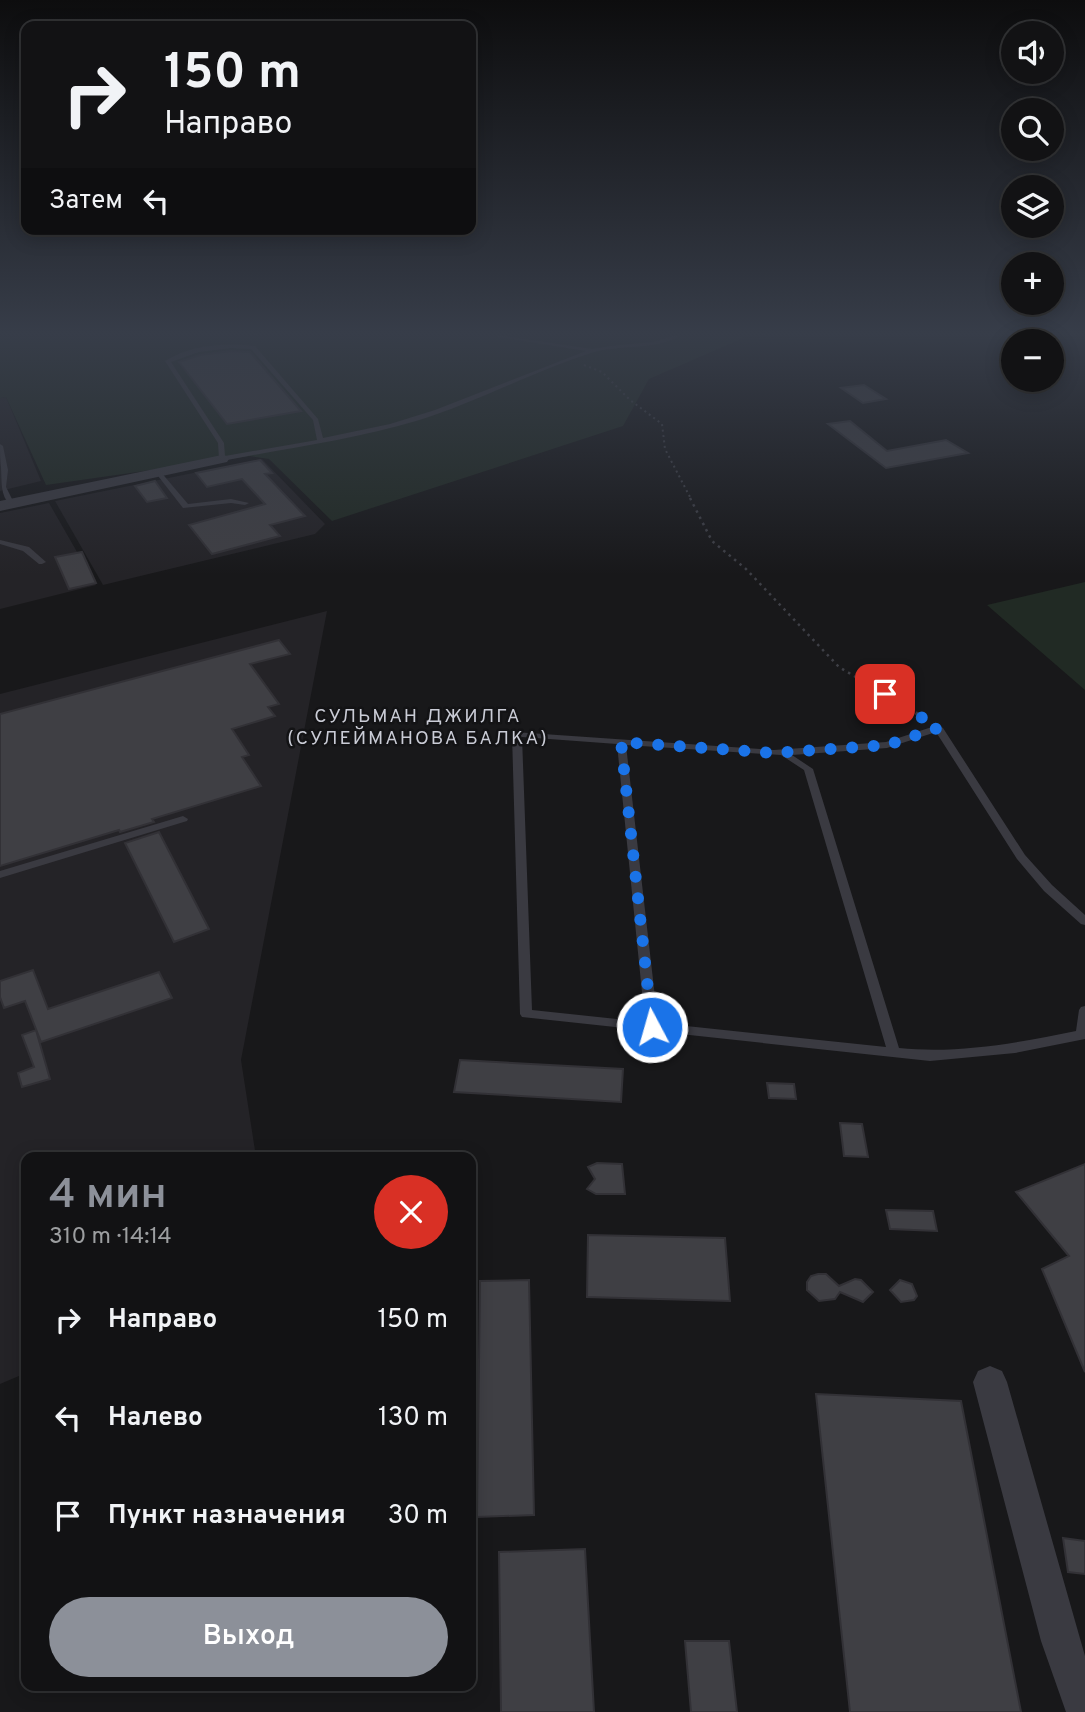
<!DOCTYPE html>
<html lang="ru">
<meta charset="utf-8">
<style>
body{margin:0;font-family:Overpass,sans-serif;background:#1f2022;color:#f1f3f6;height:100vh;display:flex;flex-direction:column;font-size:26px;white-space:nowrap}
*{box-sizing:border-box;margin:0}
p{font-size:23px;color:#9c9ea0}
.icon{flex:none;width:38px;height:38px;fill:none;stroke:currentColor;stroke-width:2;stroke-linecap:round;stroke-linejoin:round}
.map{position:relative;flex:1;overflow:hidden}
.sheet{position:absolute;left:21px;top:1152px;width:455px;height:539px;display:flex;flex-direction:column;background:#121214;border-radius:14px;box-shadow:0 4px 18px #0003,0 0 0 2px #313234}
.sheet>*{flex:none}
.guide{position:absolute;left:21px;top:21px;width:455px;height:214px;border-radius:14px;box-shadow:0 4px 18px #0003,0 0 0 2px #313234;background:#121214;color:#f1f3f6;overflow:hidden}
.controls{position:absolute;left:1001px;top:21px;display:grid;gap:14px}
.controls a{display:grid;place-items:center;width:63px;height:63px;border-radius:50%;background:#121214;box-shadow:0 4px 18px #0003,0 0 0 2px #313234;font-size:35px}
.pin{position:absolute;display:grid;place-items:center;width:60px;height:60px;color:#fff;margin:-30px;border-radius:14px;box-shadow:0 4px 10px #0006}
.me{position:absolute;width:77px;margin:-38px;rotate:354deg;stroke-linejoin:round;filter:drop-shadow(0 0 5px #0008)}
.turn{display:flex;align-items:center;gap:24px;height:147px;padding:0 28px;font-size:32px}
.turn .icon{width:91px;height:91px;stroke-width:2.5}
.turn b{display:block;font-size:49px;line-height:60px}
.then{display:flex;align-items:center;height:66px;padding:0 28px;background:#0003;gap:14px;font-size:26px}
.round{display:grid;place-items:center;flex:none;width:74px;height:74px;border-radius:37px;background:#1f2022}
.headline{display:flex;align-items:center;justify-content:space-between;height:119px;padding:0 28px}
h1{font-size:42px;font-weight:600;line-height:52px;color:#8c9099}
.button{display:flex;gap:14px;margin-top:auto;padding:14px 28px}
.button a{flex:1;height:80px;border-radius:42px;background:#8c9099;color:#fff;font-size:28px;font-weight:600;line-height:80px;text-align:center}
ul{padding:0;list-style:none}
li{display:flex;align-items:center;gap:21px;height:98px;padding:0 28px}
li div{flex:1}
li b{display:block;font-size:26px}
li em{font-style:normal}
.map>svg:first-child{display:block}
.built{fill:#242327}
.green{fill:#212a24}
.building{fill:#3f3f44;stroke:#323136;stroke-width:2}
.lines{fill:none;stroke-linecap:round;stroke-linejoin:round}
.path-far2{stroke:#3e3f46;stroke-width:2;stroke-dasharray:2 3.5;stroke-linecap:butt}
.path-far1{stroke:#3e3f46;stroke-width:2.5;stroke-dasharray:2.5 4.5;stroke-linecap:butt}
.path{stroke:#3e3f46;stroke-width:3.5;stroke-dasharray:3.5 5;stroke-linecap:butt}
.lane{fill:#3a3a41;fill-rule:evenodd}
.street{fill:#3a3a41;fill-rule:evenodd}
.route{stroke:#1a73e8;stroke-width:12;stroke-dasharray:0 21.6}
.labels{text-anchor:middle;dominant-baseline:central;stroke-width:5;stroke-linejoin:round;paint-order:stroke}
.neighbourhood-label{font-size:19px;letter-spacing:2px;fill:#caccd6;stroke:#131315}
</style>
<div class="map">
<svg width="1085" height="1712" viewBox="0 0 1085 1712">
<rect width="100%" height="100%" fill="#18181a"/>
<path class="built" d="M 6,397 L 41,481 L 0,491 L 0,398 Z
M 262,459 L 325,524 L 315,534 L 103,585 L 55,501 Z
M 49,503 L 96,585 L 0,609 L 0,513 Z
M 327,611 L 241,1060 L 256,1157 L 26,1157 L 26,1373 L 0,1384 L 0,694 Z"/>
<path class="green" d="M 0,336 L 748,336 L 649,379 L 623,426 L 332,521 L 269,459 L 250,456 L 46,485 L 6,397 L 0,398 Z
M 1085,582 L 1085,690 L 987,605 Z"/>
<path class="building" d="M 231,351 L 250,352 L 301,411 L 227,424 L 179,362 L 200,355 Z
M 864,385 L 886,399 L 863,403 L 841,388 Z
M 850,421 L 887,451 L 946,440 L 968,453 L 886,468 L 828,424 Z
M 260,460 L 272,473 L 265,474 L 305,516 L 270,525 L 280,536 L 212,554 L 189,525 L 265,504 L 242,479 L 207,487 L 196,473 Z
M 155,481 L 167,498 L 147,502 L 135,486 Z
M 82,552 L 96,583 L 69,589 L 55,557 Z
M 279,640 L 290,654 L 250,664 L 279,704 L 268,707 L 275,716 L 232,729 L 249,755 L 242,757 L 261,786 L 152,819 L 154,822 L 120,832 L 119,830 L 0,866 L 0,714 Z
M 159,832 L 209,929 L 174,942 L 125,843 Z
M 33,970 L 48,1009 L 159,972 L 172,998 L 41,1042 L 25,1001 L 4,1008 L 0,997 L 0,981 Z
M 36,1030 L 50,1079 L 22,1087 L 18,1073 L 34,1067 L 22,1035 Z
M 460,1060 L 623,1069 L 621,1102 L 454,1092 Z
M 767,1083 L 794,1084 L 796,1099 L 769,1098 Z
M 840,1123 L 862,1124 L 868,1157 L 844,1156 Z
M 597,1163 L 622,1164 L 625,1194 L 596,1194 L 587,1189 L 595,1179 L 588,1167 Z
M 1085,1164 L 1085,1372 L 1042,1269 L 1069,1256 L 1016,1192 Z
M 886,1210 L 933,1211 L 937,1231 L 890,1229 Z
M 588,1235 L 725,1238 L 730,1301 L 587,1297 Z
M 818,1274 L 826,1274 L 839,1286 L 855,1279 L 861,1280 L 873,1292 L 863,1302 L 840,1292 L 835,1299 L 819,1301 L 807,1290 L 807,1282 L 811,1276 Z
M 529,1280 L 534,1515 L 477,1517 L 480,1281 Z
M 900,1280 L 912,1284 L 917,1296 L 914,1300 L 901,1302 L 890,1290 Z
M 816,1394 L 961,1401 L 1021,1712 L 850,1712 Z
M 1063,1538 L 1085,1541 L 1085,1574 L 1068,1572 Z
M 585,1549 L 594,1712 L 501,1712 L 499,1552 Z
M 685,1641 L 729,1641 L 737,1712 L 691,1712 Z"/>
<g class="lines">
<path class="path-far2" d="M 584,365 L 602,372 L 630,400 L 662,424 L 665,449 L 691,499"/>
<path class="path-far1" d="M 690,498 L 712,541 L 746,569 L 839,667 L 904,706"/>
<path class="path" d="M 901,704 L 928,720"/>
<path class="lane" d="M 493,336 L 504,336 L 592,349 L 610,346 L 653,342 L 673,336 L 680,336 C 653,351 620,344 591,353 C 531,372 476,403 416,421 C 353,440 287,448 222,461 L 219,459 L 218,443 L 165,361 C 190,345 226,342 255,346 L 318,419 L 323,438 L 390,424 L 435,410 L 586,351 ZM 231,348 L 251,349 L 313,420 L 317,440 L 225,456 L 224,443 L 171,362 L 199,352 Z
M 0,444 L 3,446 L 8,470 L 6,487 L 14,503 L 10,505 C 0,495 2,482 1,468 C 0,460 0,452 0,444 Z
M 158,470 L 160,471 L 188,504 L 231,499 L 249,503 L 245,505 L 231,503 L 183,508 L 155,472 Z
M 0,540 L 29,547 L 46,562 L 42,564 L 39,564 L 23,551 L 0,544 Z
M 938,725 L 943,728 L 1025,855 L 1052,885 L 1085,915 L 1085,925 L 1081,924 L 1044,891 L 1017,859 L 936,732 L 887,748 L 792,755 L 813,769 L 899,1048 C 958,1054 1017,1043 1076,1031 L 1079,1010 L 1081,1007 L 1085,1006 L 1085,1039 L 1015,1053 L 930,1061 L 522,1017 L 520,1014 L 512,734 L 514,732 L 774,750 L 886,742 ZM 522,737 L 617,744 L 645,1022 L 532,1010 ZM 626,745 L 781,755 L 804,770 L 886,1047 L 658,1023 Z
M 183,816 L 188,819 L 187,821 L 0,878 L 0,871 Z"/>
<path class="street" d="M 222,455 L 227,456 L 229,459 L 227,462 L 0,511 L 0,501 Z
M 990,1366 L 1002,1371 L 1007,1382 L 1085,1656 L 1085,1712 L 1066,1712 L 1041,1641 L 973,1382 L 978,1371 Z"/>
</g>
<linearGradient id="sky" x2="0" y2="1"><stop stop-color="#0d0d0e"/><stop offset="0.58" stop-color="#373d49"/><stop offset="1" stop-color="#373d49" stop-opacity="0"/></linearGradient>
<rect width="1085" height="575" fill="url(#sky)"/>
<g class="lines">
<path class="route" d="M 652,1027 L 621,742 L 774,753 L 887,745 L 938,728 L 885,694"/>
</g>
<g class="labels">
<g class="neighbourhood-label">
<text x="418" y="717">СУЛЬМАН ДЖИЛГА<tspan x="418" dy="22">(СУЛЕЙМАНОВА БАЛКА)</tspan></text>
</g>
</g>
</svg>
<div class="controls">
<a><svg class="icon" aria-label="sound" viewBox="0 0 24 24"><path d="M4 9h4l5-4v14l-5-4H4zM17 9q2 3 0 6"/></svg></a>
<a><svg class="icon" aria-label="search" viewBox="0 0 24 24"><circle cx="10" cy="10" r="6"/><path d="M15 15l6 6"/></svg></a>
<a><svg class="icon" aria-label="layers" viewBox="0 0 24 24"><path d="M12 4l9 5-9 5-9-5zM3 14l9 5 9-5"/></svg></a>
<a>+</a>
<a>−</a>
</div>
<div class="pin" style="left:885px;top:694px;background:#d93025"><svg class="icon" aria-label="arrive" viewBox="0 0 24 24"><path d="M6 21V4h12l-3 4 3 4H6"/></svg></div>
<svg class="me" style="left:652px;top:1027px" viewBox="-20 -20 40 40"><circle r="17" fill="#1a73e8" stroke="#fff" stroke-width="3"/><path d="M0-11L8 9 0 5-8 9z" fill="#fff"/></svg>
<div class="guide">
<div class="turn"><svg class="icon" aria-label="right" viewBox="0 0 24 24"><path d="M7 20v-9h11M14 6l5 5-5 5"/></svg><div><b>150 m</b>Направо</div></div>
<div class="then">Затем<svg class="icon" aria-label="left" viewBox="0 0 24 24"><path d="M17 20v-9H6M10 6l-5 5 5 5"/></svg></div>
</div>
<section class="sheet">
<div class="headline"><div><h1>4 мин</h1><p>310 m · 14:14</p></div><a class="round" style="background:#d93025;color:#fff"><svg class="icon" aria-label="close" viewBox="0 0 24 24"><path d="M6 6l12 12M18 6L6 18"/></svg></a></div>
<ul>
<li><svg class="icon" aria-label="right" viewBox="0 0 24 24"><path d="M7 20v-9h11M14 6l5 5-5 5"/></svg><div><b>Направо</b></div><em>150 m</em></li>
<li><svg class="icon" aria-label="left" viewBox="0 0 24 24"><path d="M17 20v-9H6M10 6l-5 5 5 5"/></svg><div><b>Налево</b></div><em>130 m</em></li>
<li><svg class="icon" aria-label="arrive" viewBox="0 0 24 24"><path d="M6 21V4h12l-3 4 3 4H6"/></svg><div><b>Пункт назначения</b></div><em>30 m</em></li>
</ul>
<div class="button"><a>Выход</a></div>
</section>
</div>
